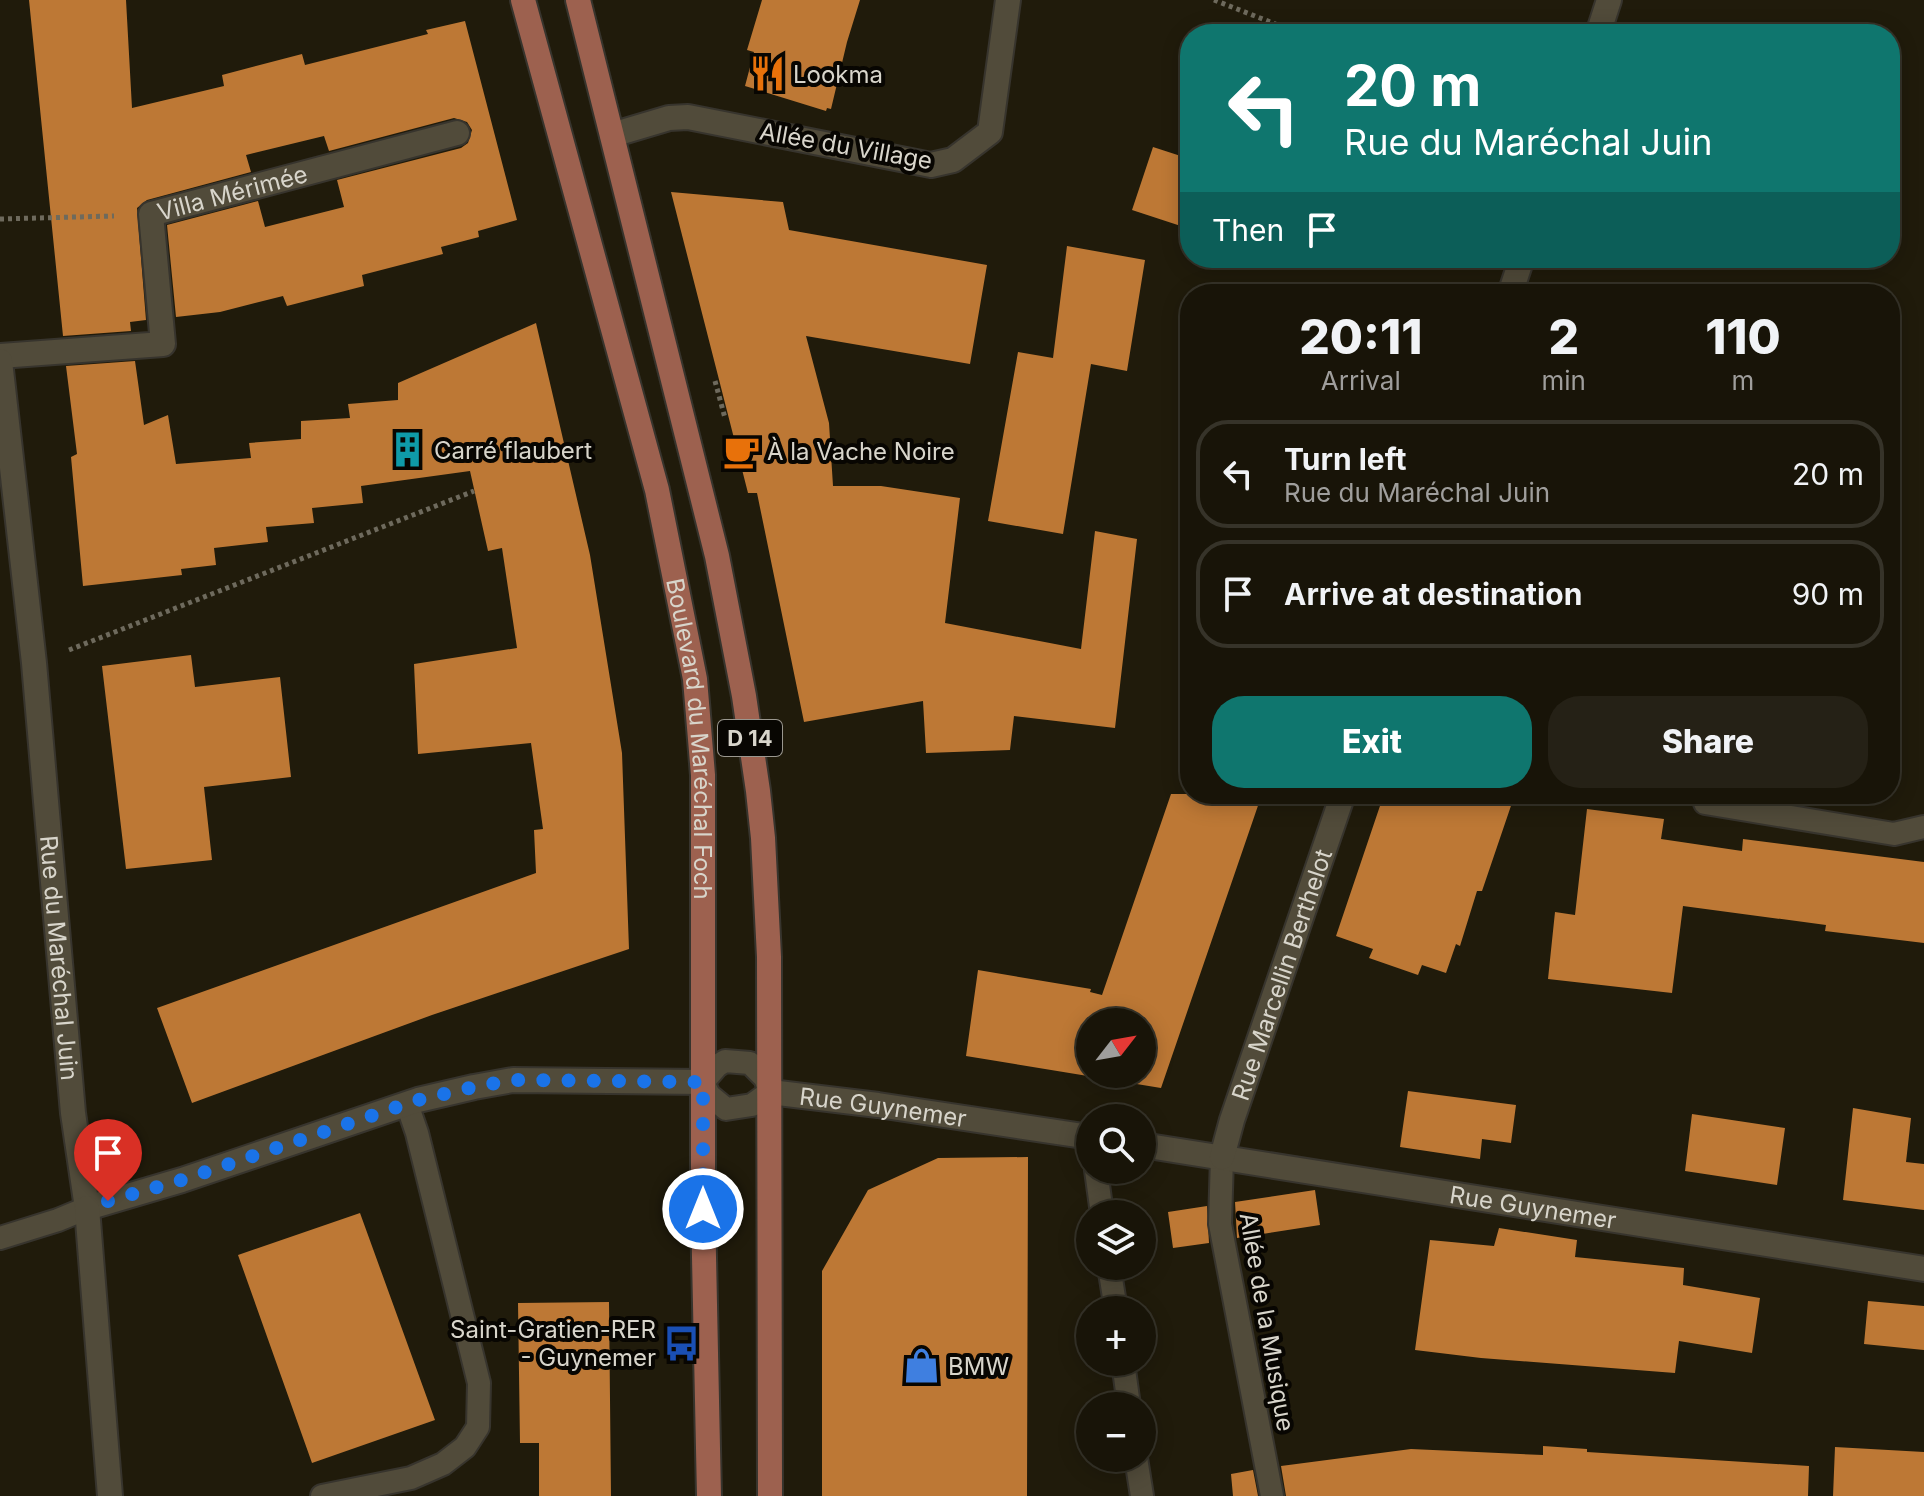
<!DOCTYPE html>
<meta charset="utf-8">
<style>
body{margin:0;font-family:Inter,sans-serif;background:#252116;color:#f1f3f6;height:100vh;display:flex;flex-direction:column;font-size:30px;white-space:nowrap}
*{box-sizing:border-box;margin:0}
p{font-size:26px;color:#9f9e9c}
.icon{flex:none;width:44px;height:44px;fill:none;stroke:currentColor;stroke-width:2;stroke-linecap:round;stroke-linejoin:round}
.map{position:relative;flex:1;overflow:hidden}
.sheet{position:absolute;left:1180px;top:284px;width:720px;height:520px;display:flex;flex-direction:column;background:#181408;border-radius:32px;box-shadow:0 4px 20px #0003,0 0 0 2px #363329}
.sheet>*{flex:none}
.banner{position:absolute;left:1180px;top:24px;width:720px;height:244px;border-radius:32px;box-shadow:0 4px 20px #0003,0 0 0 2px #363329;background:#0f766e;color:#fff;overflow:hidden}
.needle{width:52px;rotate:59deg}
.tools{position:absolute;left:1076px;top:1008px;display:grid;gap:16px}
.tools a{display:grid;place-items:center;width:80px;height:80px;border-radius:50%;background:#181408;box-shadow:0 4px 20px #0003,0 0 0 2px #363329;font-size:40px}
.pin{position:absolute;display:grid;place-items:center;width:68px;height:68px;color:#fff;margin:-82px -34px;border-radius:50% 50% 50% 0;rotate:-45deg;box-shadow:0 0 8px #0007}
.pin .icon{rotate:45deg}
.me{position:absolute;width:88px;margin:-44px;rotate:0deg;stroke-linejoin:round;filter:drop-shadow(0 0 6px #0008)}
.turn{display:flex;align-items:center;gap:28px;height:168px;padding:0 32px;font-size:36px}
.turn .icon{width:104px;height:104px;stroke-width:2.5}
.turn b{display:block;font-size:56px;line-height:68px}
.then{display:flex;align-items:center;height:76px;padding:0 32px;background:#0003;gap:16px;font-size:30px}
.eta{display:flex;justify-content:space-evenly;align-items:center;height:136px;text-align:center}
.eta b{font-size:48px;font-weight:800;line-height:56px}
.action{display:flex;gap:16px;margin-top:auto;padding:16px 32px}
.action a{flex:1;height:92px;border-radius:32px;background:#0f766e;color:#fff;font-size:32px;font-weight:800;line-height:92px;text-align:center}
.action a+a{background:#252116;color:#f1f3f6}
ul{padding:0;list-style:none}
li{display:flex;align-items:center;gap:24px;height:108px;margin:0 16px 12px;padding:0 16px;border:4px solid #363329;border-radius:32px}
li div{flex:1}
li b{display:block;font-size:30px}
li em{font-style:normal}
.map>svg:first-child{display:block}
.building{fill:#bd7835;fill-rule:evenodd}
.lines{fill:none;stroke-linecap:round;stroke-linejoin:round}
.service-casing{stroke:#37342d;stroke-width:26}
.minor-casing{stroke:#37342d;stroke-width:28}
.primary-casing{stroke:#37342d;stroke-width:28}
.path{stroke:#6e6a5d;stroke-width:5;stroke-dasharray:4 4;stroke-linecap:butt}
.service{stroke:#514b3a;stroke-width:22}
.minor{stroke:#514b3a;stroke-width:24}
.primary{stroke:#9d614f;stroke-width:24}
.route{stroke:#1a73e8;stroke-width:14;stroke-dasharray:0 25.2}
.labels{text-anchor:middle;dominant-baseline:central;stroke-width:8;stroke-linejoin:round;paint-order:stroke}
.shield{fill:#080602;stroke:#9a978f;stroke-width:2}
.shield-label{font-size:22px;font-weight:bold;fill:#d8d5cb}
.poi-label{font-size:24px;fill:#d8d5cb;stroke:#080602;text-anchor:start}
.street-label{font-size:24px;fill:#d8d5cb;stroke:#080602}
</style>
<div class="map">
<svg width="1924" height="1496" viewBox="0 0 1924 1496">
<rect width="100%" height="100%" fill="#201b0b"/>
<path class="building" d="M 29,0 L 126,0 L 132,108 L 224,86 L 222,75 L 302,54 L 305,65 L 428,34 L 426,30 L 465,21 L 517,220 L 478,231 L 479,237 L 441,247 L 443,254 L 362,275 L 364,286 L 287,306 L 283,296 L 220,312 L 176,317 L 167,225 L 258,201 L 265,227 L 344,207 L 337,180 L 461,148 L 468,143 L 472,130 L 467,122 L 454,118 L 329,151 L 324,136 L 246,155 L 251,172 L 147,200 L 137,208 L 146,320 L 130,322 L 131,331 L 63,336 Z
M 762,0 L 860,0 L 847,42 L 831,109 L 827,108 L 826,111 L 745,86 L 754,52 L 747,50 Z
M 1153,147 L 1190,159 L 1190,229 L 1132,210 Z
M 671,192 L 783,202 L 789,230 L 987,265 L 970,364 L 806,336 L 829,423 L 833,486 L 881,486 L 960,498 L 945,623 L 1081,649 L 1095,531 L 1137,539 L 1115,728 L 1014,716 L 1010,750 L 926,753 L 923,701 L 804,722 L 757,493 L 748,493 Z
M 1067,246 L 1145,260 L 1127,371 L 1091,364 L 1063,534 L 988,521 L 1018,352 L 1053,358 Z
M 536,323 L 590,555 L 622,753 L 629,949 L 432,1015 L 192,1103 L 157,1008 L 536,873 L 534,830 L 543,829 L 531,743 L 418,754 L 414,664 L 517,648 L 502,548 L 488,551 L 470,471 L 361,486 L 363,503 L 312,508 L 314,523 L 266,527 L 268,542 L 214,548 L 216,565 L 181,569 L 182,575 L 83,586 L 71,457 L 77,454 L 66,366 L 135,361 L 144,425 L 168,415 L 176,464 L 251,458 L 249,443 L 301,439 L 301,421 L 350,418 L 348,404 L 398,400 L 398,383 Z
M 191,655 L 195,687 L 280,677 L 291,777 L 204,787 L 212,860 L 126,869 L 102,666 Z
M 1171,794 L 1262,794 L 1161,1088 L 966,1056 L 978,970 L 1091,989 L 1090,992 L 1102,995 ZM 1090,1022 L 1142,1022 L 1142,1074 L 1090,1074 Z
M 1384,794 L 1515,794 L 1482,891 L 1477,891 L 1460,946 L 1456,944 L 1446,973 L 1422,965 L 1418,975 L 1369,958 L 1373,949 L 1336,936 Z
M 1587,809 L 1664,819 L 1661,839 L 1742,851 L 1743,839 L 1924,862 L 1924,943 L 1825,931 L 1826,925 L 1683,906 L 1672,993 L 1548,979 L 1555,912 L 1575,915 Z
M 1408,1091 L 1516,1105 L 1511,1143 L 1482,1139 L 1480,1159 L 1400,1147 Z
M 1853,1108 L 1911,1118 L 1906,1162 L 1924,1164 L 1924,1210 L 1843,1200 Z
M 1692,1114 L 1785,1128 L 1777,1185 L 1685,1171 Z
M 1028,1157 L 1027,1496 L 822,1496 L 822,1271 L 868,1190 L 938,1158 Z
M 1315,1190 L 1320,1225 L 1237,1238 L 1235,1202 Z
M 1207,1206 L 1209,1243 L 1173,1248 L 1168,1212 Z
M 360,1213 L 435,1420 L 312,1463 L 238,1255 Z
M 1499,1228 L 1577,1240 L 1575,1257 L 1684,1268 L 1683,1285 L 1760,1298 L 1752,1353 L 1679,1341 L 1675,1373 L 1481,1358 L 1415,1350 L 1430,1240 L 1494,1246 Z
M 1868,1301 L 1924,1306 L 1924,1350 L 1864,1344 Z
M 609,1302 L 611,1496 L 539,1496 L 539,1443 L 520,1443 L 518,1303 Z
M 1543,1446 L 1587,1449 L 1587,1452 L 1809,1466 L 1808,1496 L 1286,1496 L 1281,1466 L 1411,1449 L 1543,1455 Z
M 1835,1447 L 1924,1452 L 1924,1496 L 1833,1496 Z
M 1253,1470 L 1258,1496 L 1233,1496 L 1231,1474 Z"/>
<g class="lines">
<defs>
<path id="service" d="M 1706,794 L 1705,803 L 1894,834 L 1924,827
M 725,1061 L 750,1063 L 765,1078 L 770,1092 L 752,1105 L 726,1109 L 709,1095 L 703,1082 L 717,1066 Z
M 1222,1157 L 1220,1224 L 1272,1496
M 1096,1170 L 1102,1214
M 0,1238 L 58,1220 L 87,1208
M 1109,1266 L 1116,1310
M 1123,1362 L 1129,1406
M 1136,1458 L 1142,1496
M 322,1496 L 411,1478 L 443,1464 L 465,1447 L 478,1427 L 479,1383 L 417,1133 L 407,1104"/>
<g id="minor">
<path d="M 1598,34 L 1609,0"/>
<path d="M 612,135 L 669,118 L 688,117 L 931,165 L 953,160 L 990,132 L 1008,0"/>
<path d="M 1510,294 L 1522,258"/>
<path id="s1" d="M 0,356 L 163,344 L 151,214 L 457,133"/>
<path id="s2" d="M 0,361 L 34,663 L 73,1113 L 87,1208 L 182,1180 L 418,1100 L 474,1087 L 513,1080 L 703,1082"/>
<path id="s3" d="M 770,1092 L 878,1105 L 1090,1137"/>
<path id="s4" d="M 1142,1145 L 1924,1269"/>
<path id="s5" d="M 1222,1157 L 1232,1120 L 1343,794"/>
<path d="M 87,1208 L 110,1496"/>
</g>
<g id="primary">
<path id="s6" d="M 523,0 L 657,490 L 695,679 L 703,775 L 703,1209 L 709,1496"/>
<path d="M 578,0 L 717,556 L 744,696 L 758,791 L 763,838 L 769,957 L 770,1496"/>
</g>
</defs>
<use href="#service" class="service-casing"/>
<use href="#minor" class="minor-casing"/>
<use href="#primary" class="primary-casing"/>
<path class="path" d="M 1214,0 L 1301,34
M 0,219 L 114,216
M 715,381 L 725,418
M 69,650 L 474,491"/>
<use href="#service" class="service"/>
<use href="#minor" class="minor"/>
<use href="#primary" class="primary"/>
</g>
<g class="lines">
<path class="route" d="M 108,1201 L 182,1180 L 418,1100 L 474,1087 L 513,1080 L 703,1082 L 703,1209"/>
</g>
<defs>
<symbol id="restaurant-bare" viewBox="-9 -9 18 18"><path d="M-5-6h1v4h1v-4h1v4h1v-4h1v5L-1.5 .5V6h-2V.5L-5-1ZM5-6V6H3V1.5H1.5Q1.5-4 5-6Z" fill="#e8710a" stroke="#080602" stroke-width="2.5" paint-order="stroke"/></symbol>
<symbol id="building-bare" viewBox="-9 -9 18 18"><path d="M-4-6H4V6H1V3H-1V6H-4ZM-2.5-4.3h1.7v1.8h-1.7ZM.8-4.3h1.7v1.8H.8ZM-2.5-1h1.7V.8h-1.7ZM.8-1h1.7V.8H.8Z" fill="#0f9aa8" stroke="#080602" stroke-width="2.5" paint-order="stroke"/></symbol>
<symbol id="cafe-bare" viewBox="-9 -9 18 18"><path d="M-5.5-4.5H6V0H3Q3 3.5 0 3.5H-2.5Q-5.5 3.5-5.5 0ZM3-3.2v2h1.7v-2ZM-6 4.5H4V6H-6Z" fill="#e8710a" stroke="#080602" stroke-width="2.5" paint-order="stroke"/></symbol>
<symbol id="bus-bare" viewBox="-9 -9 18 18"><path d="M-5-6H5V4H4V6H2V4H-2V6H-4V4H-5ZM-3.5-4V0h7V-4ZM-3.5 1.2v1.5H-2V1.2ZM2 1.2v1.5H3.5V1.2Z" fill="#1a4fb4" stroke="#080602" stroke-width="2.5" paint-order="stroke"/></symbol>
<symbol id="shop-bare" viewBox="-9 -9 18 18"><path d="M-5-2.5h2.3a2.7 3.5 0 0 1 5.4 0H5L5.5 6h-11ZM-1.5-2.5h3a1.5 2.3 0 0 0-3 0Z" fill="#3f7fe0" stroke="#080602" stroke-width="2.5" paint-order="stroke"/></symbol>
</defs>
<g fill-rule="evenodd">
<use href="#restaurant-bare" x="742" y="48" width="51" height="51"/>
<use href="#building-bare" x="382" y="424" width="51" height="51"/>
<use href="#cafe-bare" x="716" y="426" width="51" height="51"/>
<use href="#bus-bare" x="656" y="1318" width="51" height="51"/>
<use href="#shop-bare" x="896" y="1340" width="51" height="51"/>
</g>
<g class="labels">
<rect class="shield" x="718" y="720" width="64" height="36" rx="6"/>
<g class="shield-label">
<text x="750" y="738">D 14</text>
</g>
<g class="poi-label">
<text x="793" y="74">Lookma</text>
<text x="434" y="450">Carré flaubert</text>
<text x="767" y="451">À la Vache Noire</text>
<text x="656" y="1329" text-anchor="end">Saint-Gratien-RER<tspan x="656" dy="28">- Guynemer</tspan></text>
<text x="948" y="1366">BMW</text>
</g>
<g class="street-label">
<text transform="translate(846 146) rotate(10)">Allée du Village</text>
<text stroke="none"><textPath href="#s1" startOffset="378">Villa Mérimée</textPath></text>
<text stroke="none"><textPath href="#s6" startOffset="760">Boulevard du Maréchal Foch</textPath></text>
<text stroke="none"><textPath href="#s2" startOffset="600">Rue du Maréchal Juin</textPath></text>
<text stroke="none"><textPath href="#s5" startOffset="192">Rue Marcellin Berthelot</textPath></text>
<text stroke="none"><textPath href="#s3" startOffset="114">Rue Guynemer</textPath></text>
<text stroke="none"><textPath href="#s4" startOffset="396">Rue Guynemer</textPath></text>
<text transform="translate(1267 1322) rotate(80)">Allée de la Musique</text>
</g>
</g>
</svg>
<div class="tools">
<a><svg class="needle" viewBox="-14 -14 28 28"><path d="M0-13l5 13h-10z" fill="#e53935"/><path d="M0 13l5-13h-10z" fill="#9f9e9c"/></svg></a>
<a><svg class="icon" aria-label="search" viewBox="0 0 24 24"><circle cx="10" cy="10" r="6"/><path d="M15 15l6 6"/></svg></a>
<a><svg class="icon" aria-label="layers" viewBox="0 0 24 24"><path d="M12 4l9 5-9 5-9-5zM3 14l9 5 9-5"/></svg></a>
<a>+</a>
<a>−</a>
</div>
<div class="pin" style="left:108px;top:1201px;background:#d93025"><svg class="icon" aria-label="arrive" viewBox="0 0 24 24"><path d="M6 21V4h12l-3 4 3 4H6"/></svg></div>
<svg class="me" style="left:703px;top:1209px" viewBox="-20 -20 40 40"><circle r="17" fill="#1a73e8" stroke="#fff" stroke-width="3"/><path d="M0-11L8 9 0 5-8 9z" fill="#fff"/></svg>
<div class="banner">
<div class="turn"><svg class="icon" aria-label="left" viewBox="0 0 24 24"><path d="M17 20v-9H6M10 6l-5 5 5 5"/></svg><div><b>20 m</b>Rue du Maréchal Juin</div></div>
<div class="then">Then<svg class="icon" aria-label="arrive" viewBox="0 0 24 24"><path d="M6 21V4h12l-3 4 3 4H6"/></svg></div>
</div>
<section class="sheet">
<div class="eta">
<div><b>20:11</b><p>Arrival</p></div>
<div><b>2</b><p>min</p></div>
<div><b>110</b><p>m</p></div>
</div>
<ul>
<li><svg class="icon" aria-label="left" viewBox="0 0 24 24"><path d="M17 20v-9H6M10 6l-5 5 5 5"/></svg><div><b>Turn left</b><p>Rue du Maréchal Juin</p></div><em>20 m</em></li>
<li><svg class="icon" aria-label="arrive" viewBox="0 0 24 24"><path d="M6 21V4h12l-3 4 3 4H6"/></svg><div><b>Arrive at destination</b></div><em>90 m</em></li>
</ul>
<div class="action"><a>Exit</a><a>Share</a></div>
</section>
</div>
